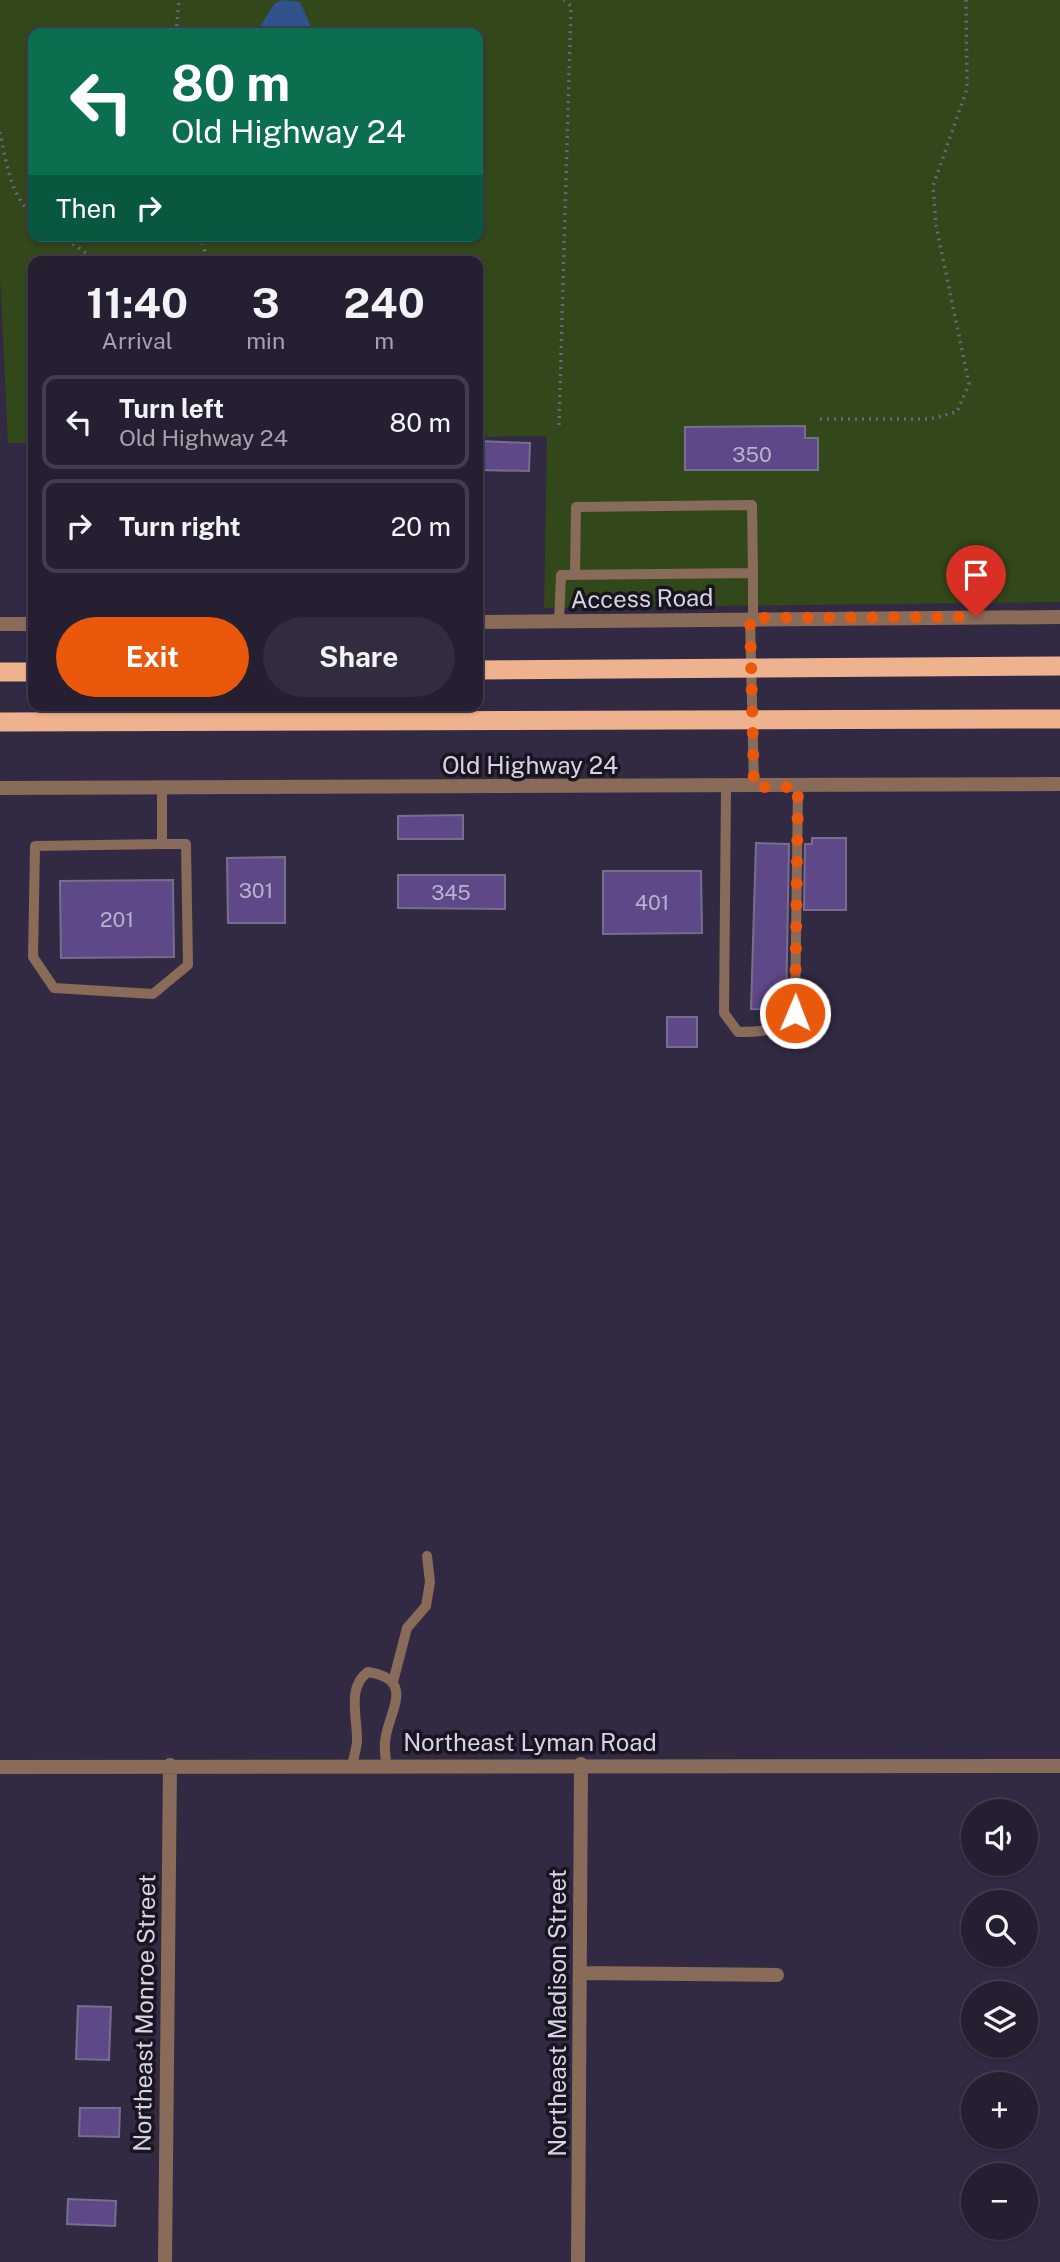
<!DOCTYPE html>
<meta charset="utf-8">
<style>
body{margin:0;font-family:"Public Sans",sans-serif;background:#322c3e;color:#f1f3f6;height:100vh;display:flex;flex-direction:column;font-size:26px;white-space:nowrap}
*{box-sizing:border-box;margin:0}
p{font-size:23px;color:#a4a2ac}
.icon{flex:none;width:38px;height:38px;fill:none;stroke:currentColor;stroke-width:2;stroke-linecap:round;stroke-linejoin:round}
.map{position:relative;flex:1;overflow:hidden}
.panel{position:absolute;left:28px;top:256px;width:455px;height:455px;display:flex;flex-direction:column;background:#261f32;border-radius:14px;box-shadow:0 2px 5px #0004,0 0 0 2px #423d4d}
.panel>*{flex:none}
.top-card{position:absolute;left:28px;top:28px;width:455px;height:214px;border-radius:14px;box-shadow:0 2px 5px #0004,0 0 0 2px #423d4d;background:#0b6e4f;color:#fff;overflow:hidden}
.controls{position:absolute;left:961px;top:1799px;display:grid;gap:14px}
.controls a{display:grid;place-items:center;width:77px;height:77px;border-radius:50%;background:#261f32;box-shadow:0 2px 5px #0004,0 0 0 2px #423d4d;font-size:35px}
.pin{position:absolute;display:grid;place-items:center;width:60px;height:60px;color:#fff;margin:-72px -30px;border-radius:50% 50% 50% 0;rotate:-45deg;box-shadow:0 0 7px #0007}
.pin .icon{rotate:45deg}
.me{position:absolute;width:77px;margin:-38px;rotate:1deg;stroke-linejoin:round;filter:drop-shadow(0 0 5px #0008)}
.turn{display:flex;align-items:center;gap:24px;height:147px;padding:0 28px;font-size:32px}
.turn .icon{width:91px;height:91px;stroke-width:2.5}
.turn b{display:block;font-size:49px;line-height:60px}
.then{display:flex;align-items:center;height:66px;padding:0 28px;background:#0003;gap:14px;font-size:26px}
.eta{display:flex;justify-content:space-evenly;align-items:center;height:119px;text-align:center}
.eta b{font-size:42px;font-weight:700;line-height:49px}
.cta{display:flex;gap:14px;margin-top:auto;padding:14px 28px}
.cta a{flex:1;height:80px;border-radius:42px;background:#ea580c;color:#fff;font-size:28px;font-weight:700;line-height:80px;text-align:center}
.cta a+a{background:#322c3e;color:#f1f3f6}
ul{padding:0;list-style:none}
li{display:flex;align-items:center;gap:21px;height:94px;margin:0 14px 10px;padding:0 14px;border:4px solid #423d4d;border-radius:14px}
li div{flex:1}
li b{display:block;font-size:26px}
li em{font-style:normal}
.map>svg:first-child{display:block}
.green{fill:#32471a;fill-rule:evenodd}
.water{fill:#32528d}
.building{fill:#5f4888;stroke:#776e8c;stroke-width:2}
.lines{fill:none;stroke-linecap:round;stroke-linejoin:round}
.path{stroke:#6c647b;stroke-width:3.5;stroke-dasharray:2 5;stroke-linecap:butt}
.service{stroke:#886b58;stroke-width:10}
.minor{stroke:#886b58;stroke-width:14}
.trunk{stroke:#eeb38e;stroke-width:19}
.route{stroke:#ea580c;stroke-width:12;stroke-dasharray:0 21.6}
.labels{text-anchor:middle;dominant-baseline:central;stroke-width:7;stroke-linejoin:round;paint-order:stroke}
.number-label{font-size:21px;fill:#bab0cd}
.street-label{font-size:24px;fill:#d8d3e4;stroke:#181520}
</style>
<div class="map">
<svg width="1060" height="2262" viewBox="0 0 1060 2262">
<rect width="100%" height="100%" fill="#322943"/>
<path class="green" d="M 0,0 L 1060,0 L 1060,602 L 544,608 L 547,436 L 478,437 L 478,261 L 33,261 L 33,443 L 8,443 L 0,277 ZM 33,33 L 478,33 L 478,236 L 33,236 Z"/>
<path class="water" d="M 282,0 L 300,2 L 314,33 L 256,33 L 274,4 Z"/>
<path class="building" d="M 805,426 L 805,438 L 818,438 L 818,470 L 685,470 L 685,427 Z
M 478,441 L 530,443 L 529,471 L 478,470 Z
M 463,815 L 463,839 L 398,839 L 398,816 Z
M 812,838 L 846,838 L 846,910 L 804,910 L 805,844 L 812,844 Z
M 756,843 L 789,844 L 786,1010 L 751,1009 Z
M 285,857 L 285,923 L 228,923 L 227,858 Z
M 603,871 L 701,871 L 702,933 L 603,934 Z
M 398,875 L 505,875 L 505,909 L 398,908 Z
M 173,880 L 174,957 L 61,958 L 60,881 Z
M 667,1017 L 697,1017 L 697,1047 L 667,1047 Z
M 78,2006 L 111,2007 L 109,2060 L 76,2059 Z
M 80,2108 L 120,2108 L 119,2137 L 79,2136 Z
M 68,2199 L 116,2201 L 115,2226 L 67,2224 Z"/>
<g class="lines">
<path class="path" d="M 176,33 L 179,0
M 0,132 C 6,160 10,196 33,215
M 61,236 L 98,261
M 200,236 L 208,261
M 820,419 L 930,419 L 957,412 L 969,384 L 936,225 L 933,186 L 967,89 L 966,0
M 559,425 L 571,6 L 564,0"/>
<path class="service" d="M 575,575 L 576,507 L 752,505 L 753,573
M 750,618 L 754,787
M 559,622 L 561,575 L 753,573 L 753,618
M 726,787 L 724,1013 L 738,1032 C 760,1032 781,1032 795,1013 L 798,787
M 162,788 L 162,844 L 35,846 L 33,957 L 54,988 L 153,994 L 188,965 L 186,844 L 162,844
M 393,1682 L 407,1628 L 426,1606 L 430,1582 L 427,1556
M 352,1765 C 354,1757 356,1750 357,1742 C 358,1719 346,1687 368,1672 C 418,1680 387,1713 385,1742 C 384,1749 386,1758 386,1765"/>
<path class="minor" d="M 478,622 L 1060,617
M 0,624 L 33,624
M 0,788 L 1060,784
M 0,1767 L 1060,1766
M 581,1973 L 777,1975
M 165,2262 L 170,1765
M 578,2262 L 581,1764"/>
<path class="trunk" d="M 478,670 L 1060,666
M 0,672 L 33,672
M 0,722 L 1060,719"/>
</g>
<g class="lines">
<path class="route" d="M 795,1013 L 798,787 L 754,787 L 750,618 L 976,617"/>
</g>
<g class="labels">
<g class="number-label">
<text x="752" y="454">350</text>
<text x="256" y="890">301</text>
<text x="451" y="892">345</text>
<text x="652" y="902">401</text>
<text x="117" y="919">201</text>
</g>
<g class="street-label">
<text transform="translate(642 598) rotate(-1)">Access Road</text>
<text x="530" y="765">Old Highway 24</text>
<text x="530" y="1742">Northeast Lyman Road</text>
<text transform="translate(144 2013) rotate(-89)">Northeast Monroe Street</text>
<text transform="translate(557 2013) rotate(-90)">Northeast Madison Street</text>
</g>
</g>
</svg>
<div class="controls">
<a><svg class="icon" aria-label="sound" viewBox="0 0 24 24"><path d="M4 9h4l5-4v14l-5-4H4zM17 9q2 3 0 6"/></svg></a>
<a><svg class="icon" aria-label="search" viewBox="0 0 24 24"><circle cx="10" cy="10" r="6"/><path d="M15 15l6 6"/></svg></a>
<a><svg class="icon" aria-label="layers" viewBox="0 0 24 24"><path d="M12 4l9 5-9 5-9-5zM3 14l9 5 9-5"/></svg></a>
<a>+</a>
<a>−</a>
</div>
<div class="pin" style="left:976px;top:617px;background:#d93025"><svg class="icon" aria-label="arrive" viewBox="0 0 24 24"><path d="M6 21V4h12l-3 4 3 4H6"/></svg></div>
<svg class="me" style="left:795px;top:1013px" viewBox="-20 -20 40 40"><circle r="17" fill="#ea580c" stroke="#fff" stroke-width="3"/><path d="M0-11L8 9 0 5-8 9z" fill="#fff"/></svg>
<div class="top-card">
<div class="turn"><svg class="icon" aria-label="left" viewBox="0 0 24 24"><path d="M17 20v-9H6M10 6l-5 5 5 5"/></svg><div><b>80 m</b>Old Highway 24</div></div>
<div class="then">Then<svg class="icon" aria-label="right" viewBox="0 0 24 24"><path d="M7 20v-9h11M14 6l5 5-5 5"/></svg></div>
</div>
<section class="panel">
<div class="eta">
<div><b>11:40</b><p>Arrival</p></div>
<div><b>3</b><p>min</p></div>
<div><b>240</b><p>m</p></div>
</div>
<ul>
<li><svg class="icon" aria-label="left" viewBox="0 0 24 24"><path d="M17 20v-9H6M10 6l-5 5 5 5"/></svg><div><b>Turn left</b><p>Old Highway 24</p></div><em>80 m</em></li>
<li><svg class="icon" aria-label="right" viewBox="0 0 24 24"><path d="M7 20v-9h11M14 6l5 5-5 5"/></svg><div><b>Turn right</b></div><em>20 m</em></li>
</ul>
<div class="cta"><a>Exit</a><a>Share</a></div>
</section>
</div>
